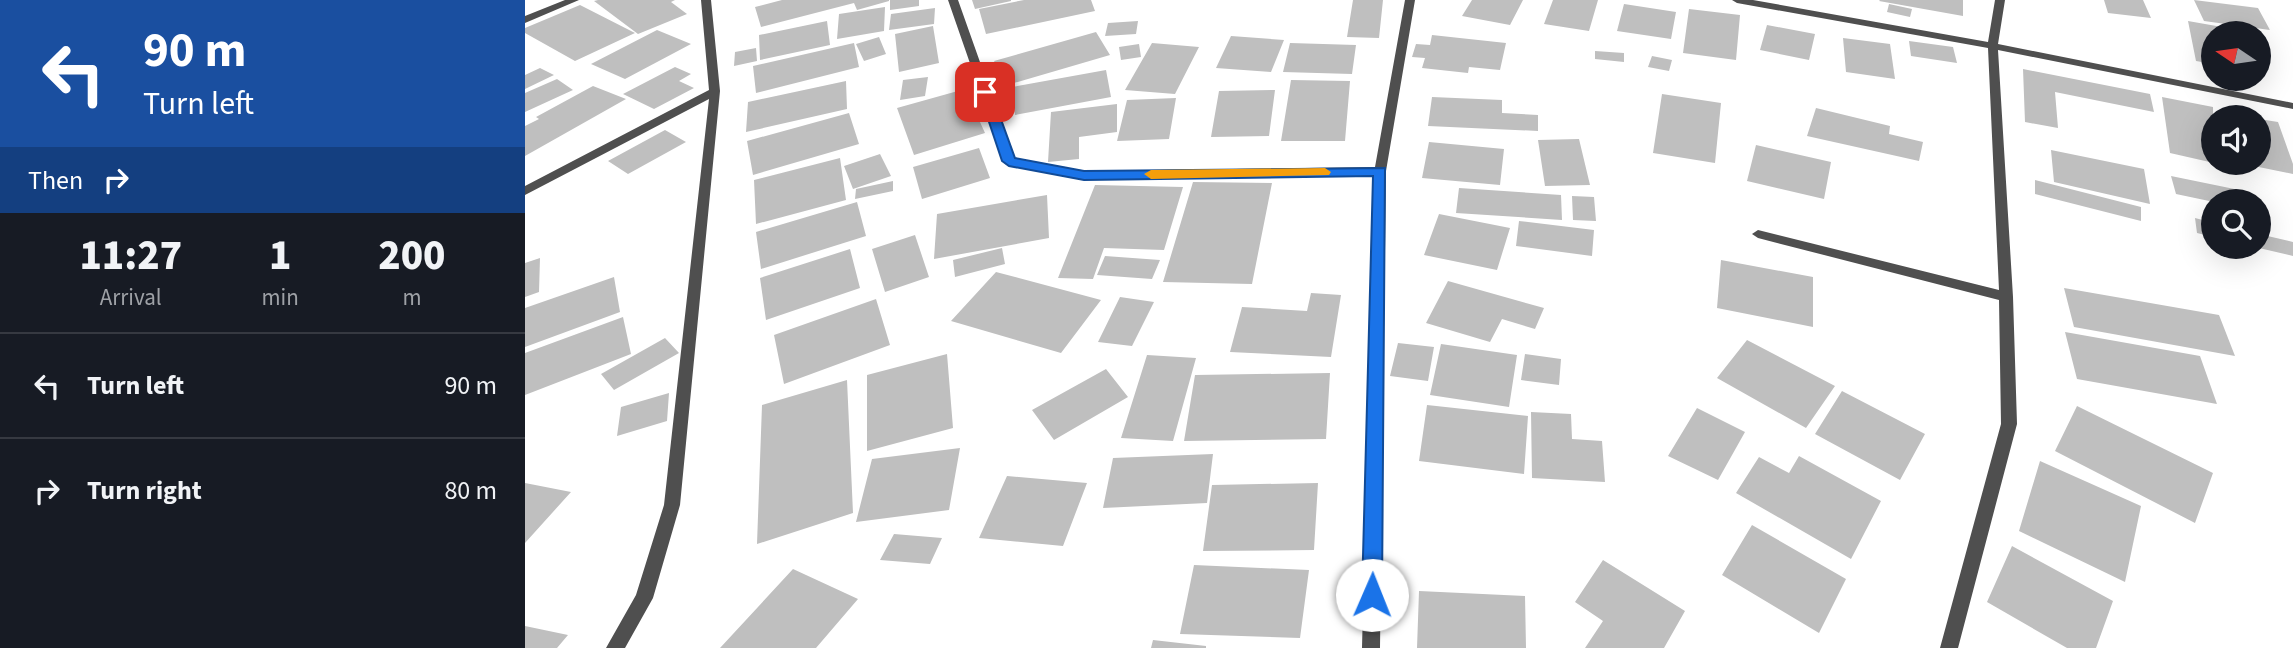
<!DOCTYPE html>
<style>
body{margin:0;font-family:"Source Sans 3",sans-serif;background:#242831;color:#f1f3f6;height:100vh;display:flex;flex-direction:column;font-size:26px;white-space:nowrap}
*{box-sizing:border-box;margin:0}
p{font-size:23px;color:#9ea1a6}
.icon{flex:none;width:38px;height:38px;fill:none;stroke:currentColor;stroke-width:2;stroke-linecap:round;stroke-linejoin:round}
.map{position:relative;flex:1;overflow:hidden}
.drawer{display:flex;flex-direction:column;background:#171b24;width:525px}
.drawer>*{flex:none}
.banner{background:#1a4fa0;color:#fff;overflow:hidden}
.needle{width:46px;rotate:283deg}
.controls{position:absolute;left:1676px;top:21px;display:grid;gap:14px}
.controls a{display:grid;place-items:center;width:70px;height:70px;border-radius:50%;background:#171b24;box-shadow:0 7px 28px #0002;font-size:35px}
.pin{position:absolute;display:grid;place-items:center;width:60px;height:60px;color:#fff;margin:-30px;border-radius:14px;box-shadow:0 4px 10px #0006}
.me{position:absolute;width:77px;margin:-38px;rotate:1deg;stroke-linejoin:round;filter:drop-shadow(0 0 5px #0008)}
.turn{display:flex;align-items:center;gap:24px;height:147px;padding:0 28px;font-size:32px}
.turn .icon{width:91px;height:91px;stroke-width:2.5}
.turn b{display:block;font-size:49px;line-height:60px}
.then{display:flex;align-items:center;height:66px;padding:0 28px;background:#0003;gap:14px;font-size:26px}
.eta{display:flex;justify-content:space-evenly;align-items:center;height:119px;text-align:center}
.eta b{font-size:42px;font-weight:800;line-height:49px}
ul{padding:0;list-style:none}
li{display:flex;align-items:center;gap:21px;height:105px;padding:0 28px;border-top:2px solid #363941}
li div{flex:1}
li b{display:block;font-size:26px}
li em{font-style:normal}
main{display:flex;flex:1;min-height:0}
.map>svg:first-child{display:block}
.building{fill:#bfbfbf}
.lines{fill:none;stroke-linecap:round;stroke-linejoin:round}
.street{fill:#4f4f4f;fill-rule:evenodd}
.route{fill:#1a73e8;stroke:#114b97;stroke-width:2}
.slow{fill:#f59e0b}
</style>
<main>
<section class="drawer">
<div class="banner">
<div class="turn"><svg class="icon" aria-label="left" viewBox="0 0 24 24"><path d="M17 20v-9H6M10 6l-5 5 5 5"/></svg><div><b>90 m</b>Turn left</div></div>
<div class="then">Then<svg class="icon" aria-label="right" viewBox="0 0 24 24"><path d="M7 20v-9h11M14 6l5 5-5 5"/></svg></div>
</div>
<div class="eta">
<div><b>11:27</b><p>Arrival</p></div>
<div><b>1</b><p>min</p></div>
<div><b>200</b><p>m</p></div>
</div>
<ul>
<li><svg class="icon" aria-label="left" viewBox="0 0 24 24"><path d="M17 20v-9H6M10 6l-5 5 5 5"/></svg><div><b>Turn left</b></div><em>90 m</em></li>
<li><svg class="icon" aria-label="right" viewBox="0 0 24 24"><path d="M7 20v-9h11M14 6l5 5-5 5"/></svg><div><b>Turn right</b></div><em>80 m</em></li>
</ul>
</section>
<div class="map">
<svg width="1768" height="648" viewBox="0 0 1768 648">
<rect width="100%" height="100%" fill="#fff"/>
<path class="building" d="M 73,0 L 150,0 L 146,2 L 162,14 L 113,34 L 69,1 Z
M 257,0 L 364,0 L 364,1 L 332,10 L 329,3 L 236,27 L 230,7 Z
M 365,0 L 394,0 L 394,6 L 365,10 Z
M 447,0 L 486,0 L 486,1 L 450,9 Z
M 499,0 L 566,0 L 570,11 L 461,34 L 454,9 Z
M 828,0 L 858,0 L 854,38 L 822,37 Z
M 947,0 L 998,0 L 985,25 L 937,16 Z
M 1028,0 L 1073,0 L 1064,31 L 1019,24 Z
M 1355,0 L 1438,0 L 1438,16 L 1354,1 Z
M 1579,0 L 1618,0 L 1626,18 L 1583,13 Z
M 1669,0 L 1733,8 L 1745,30 L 1679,21 Z
M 1099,4 L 1151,12 L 1146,39 L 1092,31 Z
M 1364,4 L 1387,9 L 1385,17 L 1362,12 Z
M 55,5 L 110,33 L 50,61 L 0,33 L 0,28 Z
M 360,7 L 359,31 L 312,39 L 314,14 Z
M 410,8 L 409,24 L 364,30 L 366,14 Z
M 1164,9 L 1215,15 L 1211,60 L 1158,53 Z
M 302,21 L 305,45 L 235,60 L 234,35 Z
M 613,21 L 611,34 L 580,36 L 583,23 Z
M 1663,21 L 1697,27 L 1698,33 L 1689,33 L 1689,64 L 1671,61 Z
M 1242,25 L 1290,34 L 1284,60 L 1235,50 Z
M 408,26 L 414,63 L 374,72 L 370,34 Z
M 132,30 L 166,44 L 100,79 L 66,64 Z
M 571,32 L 585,55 L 482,85 L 469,61 Z
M 907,35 L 981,43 L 975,70 L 944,67 L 943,73 L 897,68 L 900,58 L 887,57 L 891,44 L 905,45 Z
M 706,36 L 759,40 L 746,72 L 691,68 Z
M 354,37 L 361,54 L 339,61 L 331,44 Z
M 1318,38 L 1365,44 L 1370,79 L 1321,72 Z
M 1384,41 L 1428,47 L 1432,63 L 1386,56 Z
M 329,43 L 334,67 L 231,93 L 228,66 Z
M 627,43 L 674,47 L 650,94 L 600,90 Z
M 765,43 L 831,45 L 827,74 L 758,72 Z
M 614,44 L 616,57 L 596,60 L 594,47 Z
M 231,48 L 232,61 L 209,66 L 210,52 Z
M 1070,51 L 1099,53 L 1099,62 L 1070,59 Z
M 1127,56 L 1147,60 L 1144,71 L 1123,67 Z
M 150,67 L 166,74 L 154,81 L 169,88 L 129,109 L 98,94 Z
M 15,68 L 29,75 L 0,89 L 0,75 Z
M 1498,69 L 1625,94 L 1629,112 L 1530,92 L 1533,128 L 1500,122 Z
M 581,70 L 586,97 L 490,115 L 487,87 Z
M 403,77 L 400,96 L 375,100 L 378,80 Z
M 32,79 L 48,90 L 0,112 L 0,93 Z
M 766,80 L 825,81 L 820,141 L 756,141 Z
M 321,81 L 322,109 L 221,132 L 223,102 Z
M 68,86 L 101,99 L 0,156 L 0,126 L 14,119 L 11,117 Z
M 440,89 L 460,133 L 389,155 L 372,108 Z
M 750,90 L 744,136 L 686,137 L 694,91 Z
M 1137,94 L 1196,103 L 1190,163 L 1128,153 Z
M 907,97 L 977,100 L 977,113 L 1013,115 L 1013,131 L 903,126 Z
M 1637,97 L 1688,107 L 1689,163 L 1645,153 Z
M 651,98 L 644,139 L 592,141 L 602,100 Z
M 592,104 L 592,132 L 554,137 L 554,159 L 523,162 L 526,112 Z
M 1291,108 L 1365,126 L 1364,134 L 1398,142 L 1394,161 L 1282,136 Z
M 324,113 L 334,144 L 228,175 L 222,141 Z
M 1734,119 L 1753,122 L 1768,164 L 1768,174 L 1719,164 L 1734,163 Z
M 140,130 L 161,142 L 103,174 L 83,161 Z
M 1054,139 L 1065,185 L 1020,186 L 1013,140 Z
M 904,142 L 979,149 L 975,185 L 897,178 Z
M 1231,145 L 1306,162 L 1299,199 L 1222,181 Z
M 454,148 L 465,178 L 397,199 L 388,167 Z
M 1526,150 L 1619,169 L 1625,204 L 1529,182 Z
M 355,154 L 366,176 L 328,189 L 319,166 Z
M 315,158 L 321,200 L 231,224 L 229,180 Z
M 1646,176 L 1724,192 L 1727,201 L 1689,202 L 1651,194 Z
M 1510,180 L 1616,207 L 1616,221 L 1510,194 Z
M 368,181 L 368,191 L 330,199 L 331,189 Z
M 668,182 L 747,183 L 727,284 L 638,282 Z
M 570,185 L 658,187 L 639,250 L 579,248 L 568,279 L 533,278 Z
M 934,188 L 1036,195 L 1037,220 L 931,213 Z
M 522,195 L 524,238 L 409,259 L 412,214 Z
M 1047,196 L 1069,197 L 1071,221 L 1048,220 Z
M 332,202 L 341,236 L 236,269 L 231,232 Z
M 914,214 L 985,228 L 972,270 L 899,255 Z
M 1670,218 L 1689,223 L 1689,237 L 1672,233 Z
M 994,221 L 1069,230 L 1067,256 L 991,246 Z
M 1734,234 L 1768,242 L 1768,256 L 1734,248 Z
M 390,235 L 404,277 L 360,292 L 347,249 Z
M 477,248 L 480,264 L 430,277 L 428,260 Z
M 325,249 L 335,288 L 241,320 L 235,278 Z
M 580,256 L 635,260 L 627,279 L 572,275 Z
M 15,258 L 14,292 L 0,297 L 0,263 Z
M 1196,260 L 1288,277 L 1288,327 L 1192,308 Z
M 471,272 L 576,300 L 536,353 L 426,321 Z
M 89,277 L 95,312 L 0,347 L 0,308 Z
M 923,281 L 1019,308 L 1010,329 L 977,319 L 965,342 L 901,323 Z
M 1539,288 L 1694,315 L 1710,356 L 1549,327 Z
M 786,293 L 816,295 L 806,357 L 705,352 L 717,307 L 782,311 Z
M 595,297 L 629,302 L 607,346 L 573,342 Z
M 351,299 L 365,345 L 259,384 L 249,335 Z
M 98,317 L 106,354 L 0,395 L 0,353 Z
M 1540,332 L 1675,356 L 1692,404 L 1552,379 Z
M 140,338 L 154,353 L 89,390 L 76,374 Z
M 1222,340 L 1310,386 L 1281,428 L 1192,378 Z
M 873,343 L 909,347 L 903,381 L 865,376 Z
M 916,344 L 992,355 L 984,407 L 905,395 Z
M 422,354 L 428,428 L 342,451 L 342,375 Z
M 1000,354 L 1036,359 L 1034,385 L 996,380 Z
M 622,355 L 671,358 L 648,441 L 596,438 Z
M 581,369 L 603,397 L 529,440 L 507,410 Z
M 805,373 L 801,439 L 659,441 L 670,375 Z
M 322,380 L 328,513 L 232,544 L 237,405 Z
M 1317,391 L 1400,434 L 1375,480 L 1290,434 Z
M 144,393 L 142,421 L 92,436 L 96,407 Z
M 902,405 L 1003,416 L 999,474 L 894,461 Z
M 1552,406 L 1688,473 L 1670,523 L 1530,451 Z
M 1172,408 L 1220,432 L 1193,480 L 1143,456 Z
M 1006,412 L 1046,414 L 1047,439 L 1077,441 L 1080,482 L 1007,478 Z
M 435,448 L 424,510 L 331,522 L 347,459 Z
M 688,454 L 682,503 L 578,508 L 588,458 Z
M 1274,456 L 1356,501 L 1326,559 L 1211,493 L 1234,457 L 1264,473 Z
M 1515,461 L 1616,506 L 1600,582 L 1494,531 Z
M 482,476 L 562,483 L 538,546 L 454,538 Z
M 0,483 L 46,492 L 0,543 Z
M 793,483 L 789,550 L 678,551 L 687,485 Z
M 1227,525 L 1321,579 L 1294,633 L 1197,575 Z
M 369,534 L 417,538 L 405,564 L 355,560 Z
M 1487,546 L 1588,601 L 1571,648 L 1542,648 L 1462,602 Z
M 1078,560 L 1160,611 L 1139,648 L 1060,648 L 1078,621 L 1050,602 Z
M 669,565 L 784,570 L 775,638 L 655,634 Z
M 268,569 L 333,599 L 291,648 L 195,648 Z
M 894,591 L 1000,596 L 1001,648 L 892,648 Z
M 0,626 L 43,635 L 32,648 L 0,648 Z
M 628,640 L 681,646 L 681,648 L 626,648 Z"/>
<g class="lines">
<path class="street" d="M 40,0 L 54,0 L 0,23 L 0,16 Z
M 176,0 L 186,0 L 195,91 L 155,505 L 128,598 L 100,648 L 81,648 L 111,595 L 139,505 L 184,99 L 0,195 L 0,186 L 184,90 Z
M 423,0 L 433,0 L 489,158 L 560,171 L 850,167 L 880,0 L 890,0 L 861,171 L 855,648 L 837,648 L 849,175 L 560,179 L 480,164 Z
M 1207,0 L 1228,0 L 1463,42 L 1470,0 L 1480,0 L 1473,44 L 1768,103 L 1768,109 L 1473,50 L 1488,297 L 1492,424 L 1433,648 L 1415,648 L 1476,424 L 1474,300 L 1233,238 L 1227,234 L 1233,230 L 1474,290 L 1463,48 L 1212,3 Z"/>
</g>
<path class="route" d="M 460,88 L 466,92 L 490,158 L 559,171 L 860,168 L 857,595 L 854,602 L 847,604 L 840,602 L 837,595 L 848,176 L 559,180 L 484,166 L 477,161 L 454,92 Z"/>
<path class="slow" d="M 800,168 L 806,172 L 804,175 L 626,179 L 619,174 L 626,170 Z"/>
</svg>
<div class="controls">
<a><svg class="needle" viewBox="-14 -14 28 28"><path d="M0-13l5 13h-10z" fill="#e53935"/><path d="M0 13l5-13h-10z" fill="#9ea1a6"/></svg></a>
<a><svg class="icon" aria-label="sound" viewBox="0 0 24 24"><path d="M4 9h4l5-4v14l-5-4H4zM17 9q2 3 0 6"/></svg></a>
<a><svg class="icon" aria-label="search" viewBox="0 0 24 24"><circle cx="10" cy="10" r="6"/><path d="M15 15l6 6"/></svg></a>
</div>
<div class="pin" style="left:460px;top:92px;background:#d93025"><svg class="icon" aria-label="arrive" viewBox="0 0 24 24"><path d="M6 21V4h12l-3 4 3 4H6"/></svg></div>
<svg class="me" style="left:847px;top:595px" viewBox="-20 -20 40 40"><circle r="19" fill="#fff"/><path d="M0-13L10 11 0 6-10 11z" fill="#1a73e8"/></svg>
</div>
</main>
